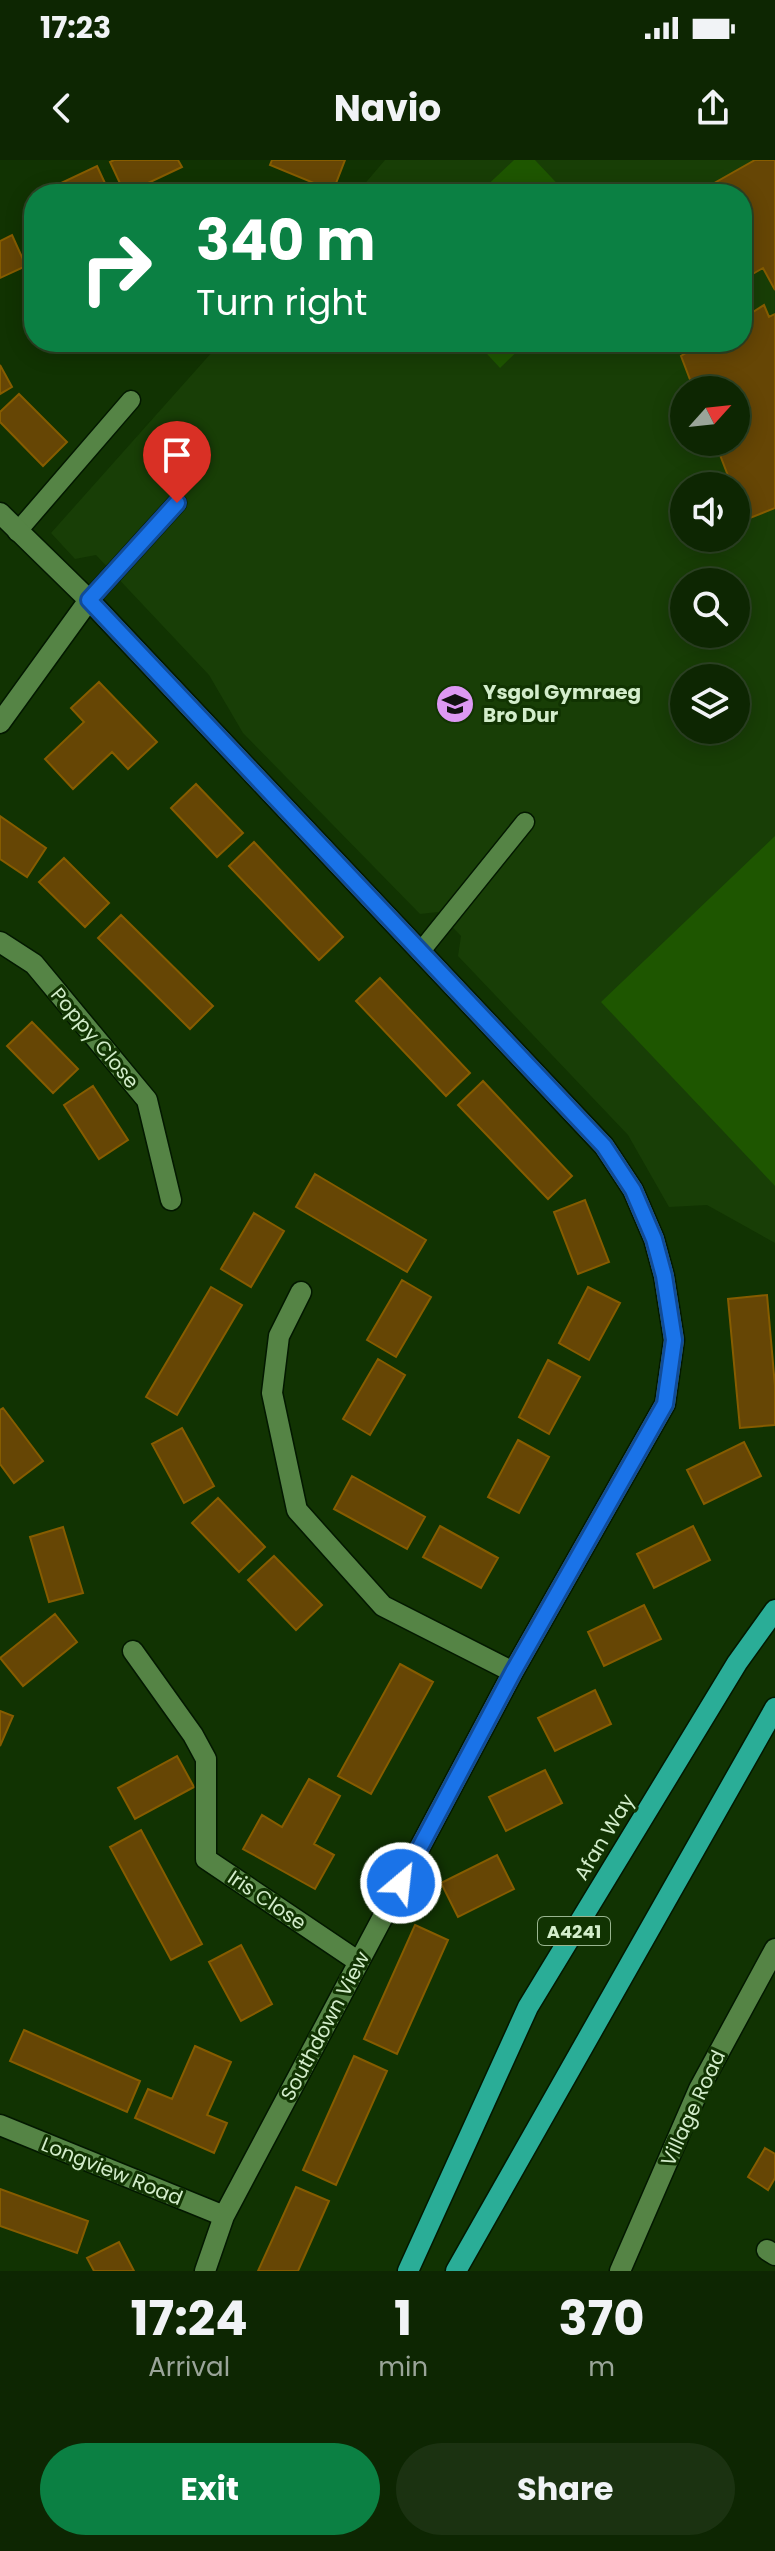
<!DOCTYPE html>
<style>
body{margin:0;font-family:Poppins,sans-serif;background:#1b3211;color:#f1f3f6;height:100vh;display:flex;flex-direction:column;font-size:30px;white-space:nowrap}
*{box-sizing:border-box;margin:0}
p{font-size:26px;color:#9aa599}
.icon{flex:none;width:44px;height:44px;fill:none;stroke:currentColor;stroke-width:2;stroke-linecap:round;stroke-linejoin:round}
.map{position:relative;height:2111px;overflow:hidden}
.drawer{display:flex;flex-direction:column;background:#0d2602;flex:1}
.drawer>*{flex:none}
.top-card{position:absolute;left:24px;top:24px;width:728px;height:168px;border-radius:32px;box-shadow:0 4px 20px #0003,0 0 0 2px #2d4324;background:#0b8043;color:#fff;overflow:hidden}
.needle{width:52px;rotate:63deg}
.buttons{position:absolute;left:670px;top:216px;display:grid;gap:16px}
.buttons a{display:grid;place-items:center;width:80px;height:80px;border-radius:50%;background:#0d2602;box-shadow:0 4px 20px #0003,0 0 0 2px #2d4324;font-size:40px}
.pin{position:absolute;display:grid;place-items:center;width:68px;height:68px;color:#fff;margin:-82px -34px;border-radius:50% 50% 50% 0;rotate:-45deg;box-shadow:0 0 8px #0007}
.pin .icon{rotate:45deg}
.me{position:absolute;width:88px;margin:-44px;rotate:28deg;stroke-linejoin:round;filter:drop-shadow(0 0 6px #0008)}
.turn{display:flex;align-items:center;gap:28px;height:168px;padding:0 40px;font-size:36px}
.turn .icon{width:104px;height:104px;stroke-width:2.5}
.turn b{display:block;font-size:56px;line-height:68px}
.eta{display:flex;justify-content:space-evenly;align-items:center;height:136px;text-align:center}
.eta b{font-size:48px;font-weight:700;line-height:56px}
.button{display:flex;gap:16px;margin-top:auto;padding:16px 40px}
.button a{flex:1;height:92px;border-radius:48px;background:#0b8043;color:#fff;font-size:32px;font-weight:700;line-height:92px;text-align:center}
.button a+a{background:#1b3211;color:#f1f3f6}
.status{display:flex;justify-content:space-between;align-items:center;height:56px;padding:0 40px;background:#0d2602;direction:ltr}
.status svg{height:22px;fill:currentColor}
header{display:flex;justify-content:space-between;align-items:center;height:104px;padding:0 40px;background:#0d2602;font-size:36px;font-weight:700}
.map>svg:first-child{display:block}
.built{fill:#183e06;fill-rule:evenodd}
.green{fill:#1e5600}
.building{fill:#664605;stroke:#865c00;stroke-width:2}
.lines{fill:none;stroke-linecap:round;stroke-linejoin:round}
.lane-casing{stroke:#031800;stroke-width:21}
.street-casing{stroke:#031800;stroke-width:23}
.secondary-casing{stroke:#031800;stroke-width:23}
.primary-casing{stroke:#031800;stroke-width:23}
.lane{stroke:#558445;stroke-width:18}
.street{stroke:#558445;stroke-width:20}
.secondary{stroke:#558445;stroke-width:20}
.primary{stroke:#2aad97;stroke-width:20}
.route-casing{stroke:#114b97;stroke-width:20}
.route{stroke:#1a73e8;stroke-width:14}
.labels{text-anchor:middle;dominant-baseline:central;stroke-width:6;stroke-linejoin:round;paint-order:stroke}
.shield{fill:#113302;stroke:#99b58f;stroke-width:2}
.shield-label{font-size:18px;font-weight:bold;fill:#d3edcb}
.poi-label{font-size:20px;font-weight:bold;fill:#d3edcb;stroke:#113302;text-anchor:start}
.street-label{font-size:20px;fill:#d3edcb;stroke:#113302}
</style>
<div class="status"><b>17:23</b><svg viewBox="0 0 49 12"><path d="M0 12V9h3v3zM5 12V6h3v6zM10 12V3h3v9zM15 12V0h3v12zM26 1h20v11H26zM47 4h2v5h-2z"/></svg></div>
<header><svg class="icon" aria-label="back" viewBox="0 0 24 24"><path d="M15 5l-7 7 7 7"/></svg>Navio<svg class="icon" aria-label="share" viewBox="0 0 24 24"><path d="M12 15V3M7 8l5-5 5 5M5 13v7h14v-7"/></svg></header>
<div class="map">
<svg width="775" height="2111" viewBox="0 0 775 2111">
<rect width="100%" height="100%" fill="#113302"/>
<path class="built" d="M 385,0 L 775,0 L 775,1083 L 707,1045 L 669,1047 L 628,975 L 458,796 L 461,776 L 438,752 L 420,754 L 243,573 L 209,515 L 96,395 L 75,399 L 51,373 L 221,182 L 742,182 L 742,34 L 356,34 ZM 684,230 L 736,230 L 736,282 L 684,282 ZM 684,326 L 736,326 L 736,378 L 684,378 ZM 684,422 L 736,422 L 736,474 L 684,474 ZM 684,518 L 736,518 L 736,570 L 684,570 Z"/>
<path class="green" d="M 514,0 L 535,0 L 567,34 L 478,34 Z
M 476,182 L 527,182 L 500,208 Z
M 775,676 L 775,1026 L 601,842 Z"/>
<path class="building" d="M 114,0 L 178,0 L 182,7 L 125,34 L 110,2 Z
M 272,0 L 345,0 L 333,31 L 270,5 Z
M 755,0 L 775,0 L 775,130 L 763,108 L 742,120 L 742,34 L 695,34 Z
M 97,6 L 110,34 L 38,34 Z
M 12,75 L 26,106 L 0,118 L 0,81 Z
M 764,145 L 769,157 L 775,154 L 775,348 L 745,360 L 736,336 L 736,326 L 732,326 L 715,282 L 736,282 L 736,230 L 694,230 L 681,196 L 704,182 L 742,182 L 742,159 Z
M 0,205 L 12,227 L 0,234 Z
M 19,234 L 67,282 L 43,306 L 0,262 L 0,252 Z
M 99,522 L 157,582 L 128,609 L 112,592 L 73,629 L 45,599 L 84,562 L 71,548 Z
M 196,624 L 243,673 L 217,697 L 171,648 Z
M 0,656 L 46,688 L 27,717 L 0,699 Z
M 254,682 L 343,777 L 319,800 L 229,706 Z
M 64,698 L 109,743 L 85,767 L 39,722 Z
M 121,755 L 213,846 L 190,869 L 98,778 Z
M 380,818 L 470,913 L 446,936 L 356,841 Z
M 32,862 L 78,909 L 53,933 L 7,886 Z
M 483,921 L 572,1016 L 548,1039 L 458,945 Z
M 93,926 L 128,980 L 99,999 L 64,945 Z
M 315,1014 L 426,1080 L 407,1112 L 296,1047 Z
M 585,1040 L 609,1102 L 578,1114 L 554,1052 Z
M 254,1053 L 284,1071 L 251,1127 L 221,1109 Z
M 402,1120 L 431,1137 L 396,1197 L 367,1180 Z
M 211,1127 L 242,1145 L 177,1255 L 146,1237 Z
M 588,1127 L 620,1143 L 589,1200 L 559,1183 Z
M 767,1135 L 775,1226 L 775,1265 L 740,1268 L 728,1139 Z
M 378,1199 L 405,1215 L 370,1275 L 343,1259 Z
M 548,1200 L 580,1217 L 549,1274 L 519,1257 Z
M 3,1248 L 43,1301 L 14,1323 L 0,1304 L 0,1250 Z
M 182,1268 L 214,1326 L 184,1343 L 152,1284 Z
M 518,1280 L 549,1297 L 519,1353 L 488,1337 Z
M 744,1282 L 761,1316 L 704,1344 L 687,1310 Z
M 352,1316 L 425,1357 L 407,1389 L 334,1349 Z
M 218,1338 L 265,1387 L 239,1412 L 192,1363 Z
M 440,1366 L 498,1398 L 481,1428 L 423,1397 Z
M 693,1366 L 710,1400 L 654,1428 L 637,1394 Z
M 63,1367 L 83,1433 L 49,1442 L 30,1377 Z
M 274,1396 L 322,1445 L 296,1470 L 248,1420 Z
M 644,1445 L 661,1479 L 604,1506 L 588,1472 Z
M 55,1454 L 77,1482 L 23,1526 L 0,1498 Z
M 400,1504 L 433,1522 L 371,1634 L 338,1616 Z
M 595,1530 L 611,1564 L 555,1591 L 538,1558 Z
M 0,1551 L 13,1556 L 0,1586 Z
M 177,1596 L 194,1627 L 135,1659 L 118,1628 Z
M 545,1610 L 562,1643 L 506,1671 L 489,1637 Z
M 309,1619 L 340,1636 L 314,1684 L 334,1695 L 315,1729 L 243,1689 L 262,1655 L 282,1667 Z
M 141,1670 L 202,1784 L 171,1800 L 110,1687 Z
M 497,1695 L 514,1729 L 458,1757 L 441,1723 Z
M 415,1765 L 448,1780 L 397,1894 L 364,1879 Z
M 241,1785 L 272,1844 L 241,1861 L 209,1802 Z
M 24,1870 L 140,1921 L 127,1952 L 10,1901 Z
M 195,1886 L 231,1902 L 207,1955 L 227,1963 L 214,1993 L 135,1958 L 148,1929 L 172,1939 Z
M 354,1896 L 387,1911 L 336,2025 L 303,2010 Z
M 765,1988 L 775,1994 L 775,2018 L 768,2030 L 748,2017 Z
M 296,2027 L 329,2041 L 298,2111 L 258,2111 Z
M 0,2029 L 88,2061 L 77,2093 L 0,2066 Z
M 119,2082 L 134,2111 L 94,2111 L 87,2098 Z"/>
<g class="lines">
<defs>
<path id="lane" d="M 17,372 L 131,240
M 89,440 L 177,343
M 421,791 L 525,662"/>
<path id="street" d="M 0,353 L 89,440 L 604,986 L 633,1030 L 654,1079 L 664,1116 L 674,1180 L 665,1244 L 513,1512 L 224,2056 L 205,2111
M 0,563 L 89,440
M 0,782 L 34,804 L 147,940 L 171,1040
M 301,1132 L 279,1176 L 272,1233 L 297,1350 L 383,1446 L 513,1512
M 133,1491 L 193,1575 L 206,1599 L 206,1699 L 359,1802
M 0,1965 L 224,2056
M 767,2090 L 775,2095"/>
<path id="secondary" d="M 620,2111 L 699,1929 L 775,1789"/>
<path id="primary" d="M 408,2111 L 528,1847 L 737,1503 L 775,1450
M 456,2111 L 775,1548"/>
</defs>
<use href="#lane" class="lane-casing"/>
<use href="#street" class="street-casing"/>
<use href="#secondary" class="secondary-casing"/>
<use href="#primary" class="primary-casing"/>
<use href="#lane" class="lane"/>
<use href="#street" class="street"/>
<use href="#secondary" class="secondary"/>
<use href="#primary" class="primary"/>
</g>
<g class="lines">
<defs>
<path id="route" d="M 177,343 L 89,440 L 604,986 L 633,1030 L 654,1079 L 664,1116 L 674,1180 L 665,1244 L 513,1512 L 401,1723"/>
</defs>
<use href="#route" class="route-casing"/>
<use href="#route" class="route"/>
</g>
<defs>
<symbol id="school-disc" viewBox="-11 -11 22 22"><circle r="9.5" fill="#dd98f3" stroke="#113302"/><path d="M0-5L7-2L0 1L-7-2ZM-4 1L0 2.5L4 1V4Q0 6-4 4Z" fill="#111"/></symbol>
</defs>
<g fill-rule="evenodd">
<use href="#school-disc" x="433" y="522" width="44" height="44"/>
</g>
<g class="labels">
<rect class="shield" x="538" y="1757" width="72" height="28" rx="6"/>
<g class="shield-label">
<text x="574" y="1771">A4241</text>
</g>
<g class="poi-label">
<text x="483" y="532">Ysgol Gymraeg<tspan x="483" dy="23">Bro Dur</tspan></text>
</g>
<g class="street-label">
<text transform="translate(95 878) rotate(50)">Poppy Close</text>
<text transform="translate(604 1677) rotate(-59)">Afan Way</text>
<text transform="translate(267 1740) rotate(34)">Iris Close</text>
<text transform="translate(325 1866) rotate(-62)">Southdown View</text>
<text transform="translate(693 1948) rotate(-65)">Village Road</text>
<text transform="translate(112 2011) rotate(22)">Longview Road</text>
</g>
</g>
</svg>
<div class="buttons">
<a><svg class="needle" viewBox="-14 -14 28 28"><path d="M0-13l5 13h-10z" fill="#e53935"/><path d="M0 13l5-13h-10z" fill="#9aa599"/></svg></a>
<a><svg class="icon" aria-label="sound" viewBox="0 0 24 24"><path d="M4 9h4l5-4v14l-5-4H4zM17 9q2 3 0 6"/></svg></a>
<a><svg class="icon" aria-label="search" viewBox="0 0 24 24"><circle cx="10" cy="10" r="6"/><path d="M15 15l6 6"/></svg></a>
<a><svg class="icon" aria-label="layers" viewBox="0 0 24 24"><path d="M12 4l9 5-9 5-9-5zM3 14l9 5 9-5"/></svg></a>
</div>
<div class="pin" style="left:177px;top:343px;background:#d93025"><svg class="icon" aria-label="arrive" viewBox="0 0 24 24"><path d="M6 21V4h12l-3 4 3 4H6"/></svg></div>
<svg class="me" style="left:401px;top:1723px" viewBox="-20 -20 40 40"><circle r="17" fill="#1a73e8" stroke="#fff" stroke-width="3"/><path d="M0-11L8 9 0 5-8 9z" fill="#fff"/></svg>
<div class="top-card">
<div class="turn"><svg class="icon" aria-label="right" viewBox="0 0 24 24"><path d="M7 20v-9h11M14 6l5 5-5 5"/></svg><div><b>340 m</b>Turn right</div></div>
</div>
</div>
<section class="drawer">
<div class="eta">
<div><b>17:24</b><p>Arrival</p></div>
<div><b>1</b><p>min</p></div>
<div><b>370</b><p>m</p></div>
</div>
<div class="button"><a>Exit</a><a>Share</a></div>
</section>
